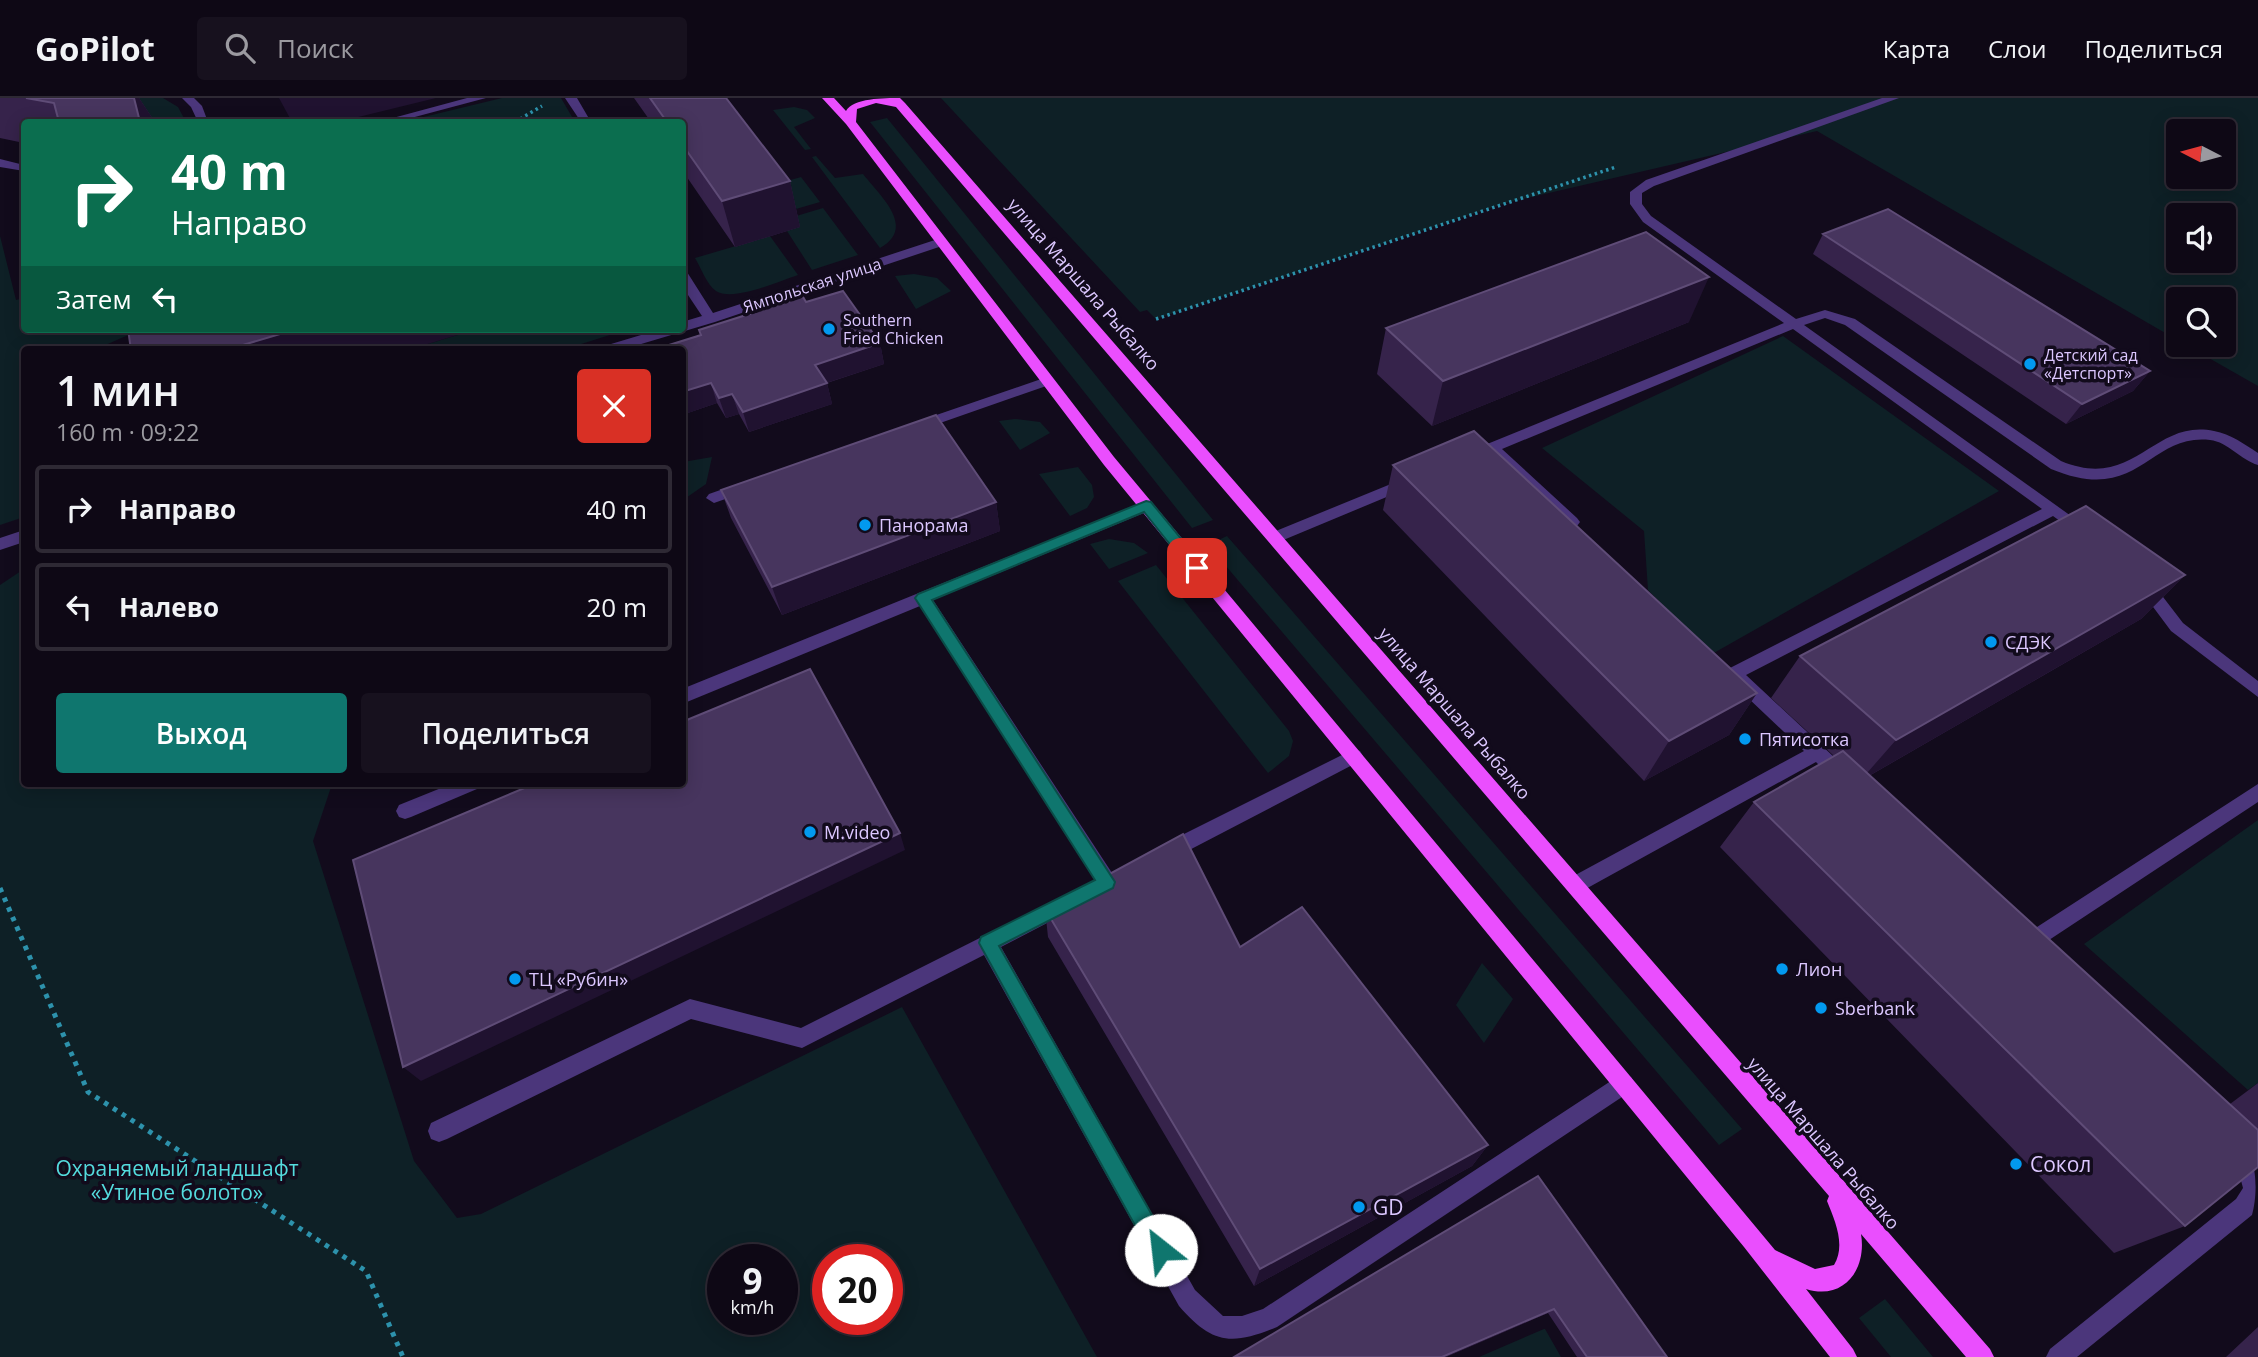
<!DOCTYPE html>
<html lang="ru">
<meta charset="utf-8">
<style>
body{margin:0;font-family:"Open Sans",sans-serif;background:#17111e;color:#f1f3f6;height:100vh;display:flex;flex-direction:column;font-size:26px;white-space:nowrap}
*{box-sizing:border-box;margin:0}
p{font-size:23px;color:#9b9aa0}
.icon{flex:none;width:38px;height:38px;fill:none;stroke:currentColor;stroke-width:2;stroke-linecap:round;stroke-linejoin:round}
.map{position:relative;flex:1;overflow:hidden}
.details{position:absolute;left:21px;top:248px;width:665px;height:441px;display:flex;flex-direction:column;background:#0e0815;border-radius:7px;box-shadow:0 4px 18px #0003,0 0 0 2px #2e2934}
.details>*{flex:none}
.guide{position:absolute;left:21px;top:21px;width:665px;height:214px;border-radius:7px;box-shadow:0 4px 18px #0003,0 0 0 2px #2e2934;background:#0b6e4f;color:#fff;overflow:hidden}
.needle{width:46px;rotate:276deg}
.fabs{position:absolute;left:2166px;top:21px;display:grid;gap:14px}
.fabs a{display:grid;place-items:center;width:70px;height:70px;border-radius:7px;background:#0e0815;box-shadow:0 4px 18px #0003,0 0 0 2px #2e2934;font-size:35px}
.speed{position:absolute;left:707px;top:1146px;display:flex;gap:14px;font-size:35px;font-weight:700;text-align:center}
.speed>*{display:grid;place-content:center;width:91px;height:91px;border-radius:50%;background:#0e0815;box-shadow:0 4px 18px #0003,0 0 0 2px #2e2934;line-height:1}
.speed small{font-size:18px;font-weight:400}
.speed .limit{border:10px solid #d22;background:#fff;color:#111}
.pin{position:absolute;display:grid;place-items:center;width:60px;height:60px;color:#fff;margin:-30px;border-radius:14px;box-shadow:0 4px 10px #0006}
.me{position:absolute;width:77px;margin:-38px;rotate:331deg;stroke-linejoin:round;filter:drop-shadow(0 0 5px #0008)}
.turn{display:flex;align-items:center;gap:24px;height:147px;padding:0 35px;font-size:32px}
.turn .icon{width:91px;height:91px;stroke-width:2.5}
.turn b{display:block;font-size:49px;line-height:60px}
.then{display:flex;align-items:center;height:66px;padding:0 35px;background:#0003;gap:14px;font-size:26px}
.round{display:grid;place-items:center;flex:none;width:74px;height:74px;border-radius:7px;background:#17111e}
.overview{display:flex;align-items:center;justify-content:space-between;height:119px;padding:0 35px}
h1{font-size:42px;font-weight:600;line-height:52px}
.cta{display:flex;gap:14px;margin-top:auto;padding:14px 35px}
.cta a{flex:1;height:80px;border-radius:7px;background:#0f766e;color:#fff;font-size:28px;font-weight:600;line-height:80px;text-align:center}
.cta a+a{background:#17111e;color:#f1f3f6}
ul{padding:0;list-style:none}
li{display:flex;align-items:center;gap:21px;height:88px;margin:0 14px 10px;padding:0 21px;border:4px solid #2e2934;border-radius:7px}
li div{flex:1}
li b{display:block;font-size:26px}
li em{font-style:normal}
header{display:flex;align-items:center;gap:42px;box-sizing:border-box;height:98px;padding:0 35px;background:#0e0815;border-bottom:2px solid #2e2934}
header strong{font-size:33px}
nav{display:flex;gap:38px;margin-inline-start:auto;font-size:24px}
.search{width:490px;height:63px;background:#17111e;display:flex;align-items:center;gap:18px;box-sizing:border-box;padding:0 24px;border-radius:7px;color:#9b9aa0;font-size:26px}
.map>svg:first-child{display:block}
.green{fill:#0e2026;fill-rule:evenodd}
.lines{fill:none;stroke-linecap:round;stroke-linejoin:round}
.path-far1{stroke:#2d92ac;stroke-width:3.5;stroke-dasharray:2.5 3.5;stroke-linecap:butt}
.path{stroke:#2d92ac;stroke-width:5;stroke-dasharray:4.5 6;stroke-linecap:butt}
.minor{fill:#4b367b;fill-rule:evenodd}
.major{fill:#ea4efe;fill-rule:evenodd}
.wall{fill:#36234b}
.shaded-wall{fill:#201230}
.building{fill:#47355e;stroke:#5f4c77;stroke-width:2}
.route{fill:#0f766e;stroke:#0a4d48;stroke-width:2}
.poi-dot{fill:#0299ef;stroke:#120b1c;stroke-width:2.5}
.labels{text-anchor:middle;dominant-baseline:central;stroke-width:7;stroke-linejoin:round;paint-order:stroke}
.far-street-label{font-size:16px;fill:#dcc7ff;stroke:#120b1c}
.far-poi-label{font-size:16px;fill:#dcc7ff;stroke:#120b1c;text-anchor:start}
.street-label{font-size:18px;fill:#dcc7ff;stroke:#120b1c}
.poi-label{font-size:18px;fill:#dcc7ff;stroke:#120b1c;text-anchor:start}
.near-poi-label{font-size:21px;fill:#dcc7ff;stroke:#120b1c;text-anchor:start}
.near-park-label{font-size:21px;fill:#54dbdd;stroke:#120b1c}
</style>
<header>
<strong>GoPilot</strong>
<div class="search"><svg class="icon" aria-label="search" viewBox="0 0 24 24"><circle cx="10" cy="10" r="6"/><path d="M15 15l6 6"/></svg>Поиск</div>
<nav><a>Карта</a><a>Слои</a><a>Поделиться</a></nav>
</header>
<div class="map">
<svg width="2258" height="1259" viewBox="0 0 2258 1259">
<rect width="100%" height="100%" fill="#120b1c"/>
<path class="green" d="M 42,0 L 163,0 L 178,9 L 186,24 L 139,24 Z
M 502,0 L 561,0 L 575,24 L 403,24 Z
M 941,0 L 2258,0 L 2258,288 L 2186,247 L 2224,247 L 2224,201 L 2179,201 L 2179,243 L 1817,33 L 1506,105 L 1156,221 L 1147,212 L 1140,214 ZM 2179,33 L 2224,33 L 2224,79 L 2179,79 ZM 2179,117 L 2224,117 L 2224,163 L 2179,163 Z
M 794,9 L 807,12 L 815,20 L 794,29 L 811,51 L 805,52 L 773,12 Z
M 887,20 L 1213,422 L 1192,430 L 870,24 Z
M 816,58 L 835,80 L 863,76 C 880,98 917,129 880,150 L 812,59 Z
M 801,79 L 820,104 L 789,113 L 770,88 Z
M 823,110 L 858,157 L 812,172 L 787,133 L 793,119 Z
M 0,138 L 16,202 L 24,200 L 24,231 L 142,231 L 94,252 L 24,252 L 24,419 L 0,427 Z
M 770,138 L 798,177 C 779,183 734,204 716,193 C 707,187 701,170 695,160 Z
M 914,176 L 937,180 L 951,193 L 916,211 L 895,178 Z
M 477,231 L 629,231 L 562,252 L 408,252 Z
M 1783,238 L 1999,393 L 1712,556 L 1648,492 L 1644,433 L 1542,350 Z
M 1015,321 L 1040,324 L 1050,335 L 1020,352 L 999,323 Z
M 712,359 L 706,386 L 683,402 L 683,364 Z
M 1078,369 L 1092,387 L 1094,399 L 1087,410 L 1070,418 L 1039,376 Z
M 1227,438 L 1742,1031 L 1719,1047 L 1208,447 Z
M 1109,441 L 1134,445 L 1148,455 L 1109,471 L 1090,446 Z
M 1156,467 L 1289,633 L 1293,643 L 1289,658 L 1268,675 L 1118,483 Z
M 24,471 L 24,686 L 332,686 L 313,743 L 414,1063 L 457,1120 L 481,1116 L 902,909 L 1097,1259 L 0,1259 L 0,487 ZM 723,1162 L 782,1162 L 782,1222 L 723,1222 ZM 828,1162 L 887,1162 L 887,1222 L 828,1222 Z
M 2258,722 L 2258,985 L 2248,992 L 2084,846 Z
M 1482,865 L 1513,901 L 1484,945 L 1456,907 Z
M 1885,1201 L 1933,1259 L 1891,1259 L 1859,1220 Z
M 1545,1231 L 1561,1259 L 1479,1259 L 1544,1231 Z"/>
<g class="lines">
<path class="path-far1" d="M 515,24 L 542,8
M 1156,221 L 1616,69"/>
<path class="path" d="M 0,790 L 88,994 L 366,1173 L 403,1259"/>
<path class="minor" d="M 182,0 L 194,0 L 202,8 L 208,24 L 198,24 L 191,9 Z
M 467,0 L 486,0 L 396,24 L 378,24 Z
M 565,0 L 577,0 L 591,24 L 581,24 Z
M 1882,0 L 1899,0 L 1654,88 L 1642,95 L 1642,106 L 1651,118 L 1796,221 L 1825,212 L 1855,221 L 2061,363 C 2135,394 2153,320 2214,333 C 2231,336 2244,346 2258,355 L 2258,367 C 2241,362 2228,344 2210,342 C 2148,335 2140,408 2051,371 L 1845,227 L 1825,220 L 1804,227 L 2092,433 L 2089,437 L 2079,437 L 2053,418 L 1746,577 L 1849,673 L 1852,678 L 1849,683 C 1835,688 1825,673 1816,664 L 1582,793 L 1575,795 L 1568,793 L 1565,787 L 1568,781 L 1804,653 L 1728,581 L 1726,576 L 1728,571 L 2042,411 L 1793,231 L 1502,351 L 1577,420 L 1580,424 L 1577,428 L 1567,428 L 1490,356 L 1470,364 L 1463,359 L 1465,355 L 1784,225 L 1643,124 L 1630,106 L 1630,94 L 1646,82 Z
M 0,61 L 24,67 L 24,73 L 0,69 Z
M 941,140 L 947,144 L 945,147 L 715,224 L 621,252 L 599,252 L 601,249 L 661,231 L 682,231 L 682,224 L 702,218 L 682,188 L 682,173 L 687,174 L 713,215 Z
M 1047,279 L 1052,280 L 1052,286 L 923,331 L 913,331 L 911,328 L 913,325 Z
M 1408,379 L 1415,384 L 1413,388 L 1281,443 L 1271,443 L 1268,439 L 1271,435 Z
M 743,384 L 748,385 L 751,389 L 748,393 L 714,405 L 706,400 L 709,396 Z
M 1146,403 L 1151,404 L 1154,408 L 1151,412 L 933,502 L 1114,778 L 1117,784 L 1114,790 L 1107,792 L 1100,790 L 920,508 L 682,606 L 682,591 Z
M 24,432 L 24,444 L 0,452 L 0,440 Z
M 2144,480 L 2150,482 L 2183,525 L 2258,583 L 2258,599 L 2171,533 L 2136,486 Z
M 1354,651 L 1360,653 L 1363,658 L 1360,663 L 1174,760 L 1167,762 L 1160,760 L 1158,754 L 1160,748 Z
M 451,686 L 480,686 L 477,691 L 411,719 L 405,721 L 399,719 L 396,713 L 399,707 Z
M 2258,686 L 2258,704 L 2031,854 L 2024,857 L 2017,854 L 2014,848 L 2017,842 Z
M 1067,796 L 1074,799 L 1077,805 L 1074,811 L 1001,849 L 1195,1192 L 1223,1218 L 1242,1218 L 1263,1211 L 1617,979 L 1624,976 L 1631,979 L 1635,986 L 1631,993 L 1277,1229 C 1231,1248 1212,1246 1179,1208 L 984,857 L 802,950 L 691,921 L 447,1041 L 439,1044 L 431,1041 L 428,1033 L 431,1025 L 690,901 L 801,930 Z
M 2240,1045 C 2258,1055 2258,1097 2252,1117 L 2077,1259 L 2046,1259 L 2050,1251 L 2236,1101 L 2243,1090 L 2238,1071 L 2229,1056 L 2232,1048 Z"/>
<path class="major" d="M 822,0 L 834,0 L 846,13 C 853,0 884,0 900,0 L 905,5 L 1990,1251 L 1994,1259 L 1966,1259 L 1861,1136 C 1867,1171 1844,1203 1806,1191 L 1853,1251 L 1857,1259 L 1830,1259 L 1744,1149 L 1104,367 L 846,26 ZM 876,5 L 896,9 L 1829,1098 L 1827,1103 C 1835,1123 1846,1147 1834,1167 L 1815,1171 L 1775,1152 L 1114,359 L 856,24 L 857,11 Z"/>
</g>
<path class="wall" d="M 0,0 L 139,0 L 155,24 L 24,24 L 24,45 L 0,40 Z
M 634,0 L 726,0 L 790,83 L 800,129 L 735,149 L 682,72 L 682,24 L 651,24 Z
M 1823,136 L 2150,273 L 2133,293 L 2066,326 L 1813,156 Z
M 806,204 L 880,245 L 884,266 L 827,285 L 832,306 L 749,334 L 739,316 L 726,320 L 717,305 L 682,317 L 682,252 L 700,237 L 699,232 Z
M 1689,224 L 1432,328 L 1377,276 L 1386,230 Z
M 1393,367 L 1757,595 L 1729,637 L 1644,683 L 1383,412 Z
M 721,392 L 996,404 L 1000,433 L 782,517 L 731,420 Z
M 2185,477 L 2141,521 L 1869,678 L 2230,1006 L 2258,985 L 2258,1069 L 2185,1128 L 2114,1155 L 1720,749 L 1754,704 L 1834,658 L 1771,600 L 1800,558 Z
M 1045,811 L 1240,849 L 1488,1047 L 1472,1068 L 1254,1188 L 1048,839 Z
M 1538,1078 L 1667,1259 L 1577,1259 L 1548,1215 L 1446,1259 L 1234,1259 Z
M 2258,1229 L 2258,1259 L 2226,1259 Z"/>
<path class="shaded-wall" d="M 134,0 L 139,0 L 155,24 L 140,24 Z
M 279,0 L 436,0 L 338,24 L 292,24 Z
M 790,83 L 800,129 L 735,149 L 722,103 Z
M 1709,179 L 1689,224 L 1432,328 L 1443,283 Z
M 297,231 L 477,231 L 408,252 L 226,252 Z
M 880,245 L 884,266 L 820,287 L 815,267 Z
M 2150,273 L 2133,293 L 2066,326 L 2082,306 Z
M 711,285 L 717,305 L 682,317 L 682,294 Z
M 827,285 L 832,306 L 749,334 L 743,314 Z
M 732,296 L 739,316 L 726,320 L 719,300 Z
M 996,404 L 1000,433 L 782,517 L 772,489 Z
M 2185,477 L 2141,521 L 1860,683 L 1896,642 Z
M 1757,595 L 1729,637 L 1644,683 L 1669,643 Z
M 900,735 L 905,752 L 421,983 L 403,969 Z
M 1488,1047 L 1472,1068 L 1254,1188 L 1260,1171 Z
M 1554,1211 L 1548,1215 L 1446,1259 L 1442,1259 Z"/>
<path class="building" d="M 26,0 L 134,0 L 140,24 L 59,24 L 54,5 Z
M 650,0 L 726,0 L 790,83 L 722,103 L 682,46 L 682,24 L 667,24 Z
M 1888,111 L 2150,273 L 2082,306 L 1823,136 Z
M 1646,134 L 1709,179 L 1443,283 L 1386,230 Z
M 843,193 L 880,245 L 815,267 L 827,285 L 743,314 L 732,296 L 719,300 L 711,285 L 682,294 L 682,252 L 653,252 L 701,237 L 699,232 L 803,199 L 806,204 Z
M 128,231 L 297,231 L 226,252 L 131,252 Z
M 936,317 L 996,404 L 772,489 L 721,392 Z
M 1474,333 L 1757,595 L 1669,643 L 1393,367 Z
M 2086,408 L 2185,477 L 1896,642 L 1800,558 Z
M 810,571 L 900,735 L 403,969 L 353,762 L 534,686 L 682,686 L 682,624 Z
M 1843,653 L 2258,1032 L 2258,1069 L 2185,1128 L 1754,704 Z
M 1183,736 L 1240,849 L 1302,809 L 1488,1047 L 1260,1171 L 1045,811 Z
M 1538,1078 L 1667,1259 L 1587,1259 L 1554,1211 L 1442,1259 L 1234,1259 Z"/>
<path class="route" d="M 1146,403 L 1151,404 L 1202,466 L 1202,474 L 1192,474 L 1144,414 L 932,502 L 1115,784 L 1113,790 L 999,848 L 1168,1145 L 1171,1152 L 1168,1160 L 1161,1163 L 1153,1160 L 979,845 L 981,839 L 1095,782 L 915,500 L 918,496 Z"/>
<g class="poi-dot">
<circle cx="829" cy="231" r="7"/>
<circle cx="2030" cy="266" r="7"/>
<circle cx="865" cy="427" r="7"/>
<circle cx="1991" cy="544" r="7"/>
<circle cx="1745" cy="641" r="7"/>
<circle cx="810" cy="734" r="7"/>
<circle cx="1782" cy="871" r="7"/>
<circle cx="515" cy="881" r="7"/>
<circle cx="1821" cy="910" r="7"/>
<circle cx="2016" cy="1066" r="7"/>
<circle cx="1359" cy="1109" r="7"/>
</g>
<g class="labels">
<g class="far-street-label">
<text transform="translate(812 187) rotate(-18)">Ямпольская улица</text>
</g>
<g class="far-poi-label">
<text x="843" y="222">Southern<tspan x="843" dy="18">Fried Chicken</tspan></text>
<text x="2044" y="257">Детский сад<tspan x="2044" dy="18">«Детспорт»</tspan></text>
</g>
<g class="street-label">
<text transform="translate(1084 186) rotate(49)">улица Маршала Рыбалко</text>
<text transform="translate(1455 615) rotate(49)">улица Маршала Рыбалко</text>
<text transform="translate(1824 1045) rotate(49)">улица Маршала Рыбалко</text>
</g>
<g class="poi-label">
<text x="879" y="427">Панорама</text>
<text x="2005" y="544">СДЭК</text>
<text x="1759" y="641">Пятисотка</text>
<text x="824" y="734">M.video</text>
<text x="1796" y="871">Лион</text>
<text x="529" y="881">ТЦ «Рубин»</text>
<text x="1835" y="910">Sberbank</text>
</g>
<g class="near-poi-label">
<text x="2030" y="1066">Сокол</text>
<text x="1373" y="1109">GD</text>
</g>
<g class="near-park-label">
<text x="177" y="1070">Охраняемый ландшафт<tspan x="177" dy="24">«Утиное болото»</tspan></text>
</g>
</g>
</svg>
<div class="fabs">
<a><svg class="needle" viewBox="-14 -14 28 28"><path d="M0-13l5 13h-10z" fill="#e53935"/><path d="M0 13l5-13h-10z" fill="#9b9aa0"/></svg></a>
<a><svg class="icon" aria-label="sound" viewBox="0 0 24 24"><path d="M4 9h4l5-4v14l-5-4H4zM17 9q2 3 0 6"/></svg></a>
<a><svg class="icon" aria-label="search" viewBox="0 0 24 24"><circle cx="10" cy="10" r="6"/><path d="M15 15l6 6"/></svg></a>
</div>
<div class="speed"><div>9<small>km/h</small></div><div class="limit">20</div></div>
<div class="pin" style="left:1197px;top:470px;background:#d93025"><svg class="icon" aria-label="arrive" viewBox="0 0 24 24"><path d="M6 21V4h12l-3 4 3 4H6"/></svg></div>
<svg class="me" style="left:1161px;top:1152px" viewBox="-20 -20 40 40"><circle r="19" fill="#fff"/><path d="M0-13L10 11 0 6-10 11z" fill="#0f766e"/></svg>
<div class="guide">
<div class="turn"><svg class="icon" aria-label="right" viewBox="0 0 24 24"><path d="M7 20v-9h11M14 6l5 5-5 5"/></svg><div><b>40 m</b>Направо</div></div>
<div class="then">Затем<svg class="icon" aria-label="left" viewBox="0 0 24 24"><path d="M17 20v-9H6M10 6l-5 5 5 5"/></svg></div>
</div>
<section class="details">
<div class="overview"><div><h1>1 мин</h1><p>160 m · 09:22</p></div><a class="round" style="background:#d93025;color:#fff"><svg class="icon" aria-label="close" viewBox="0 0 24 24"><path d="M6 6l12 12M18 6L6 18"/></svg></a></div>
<ul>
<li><svg class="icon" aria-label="right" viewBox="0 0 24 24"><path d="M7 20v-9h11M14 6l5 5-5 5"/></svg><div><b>Направо</b></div><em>40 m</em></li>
<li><svg class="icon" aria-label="left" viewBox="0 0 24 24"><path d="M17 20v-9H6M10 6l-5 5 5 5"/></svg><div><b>Налево</b></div><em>20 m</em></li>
</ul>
<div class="cta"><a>Выход</a><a>Поделиться</a></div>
</section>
</div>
